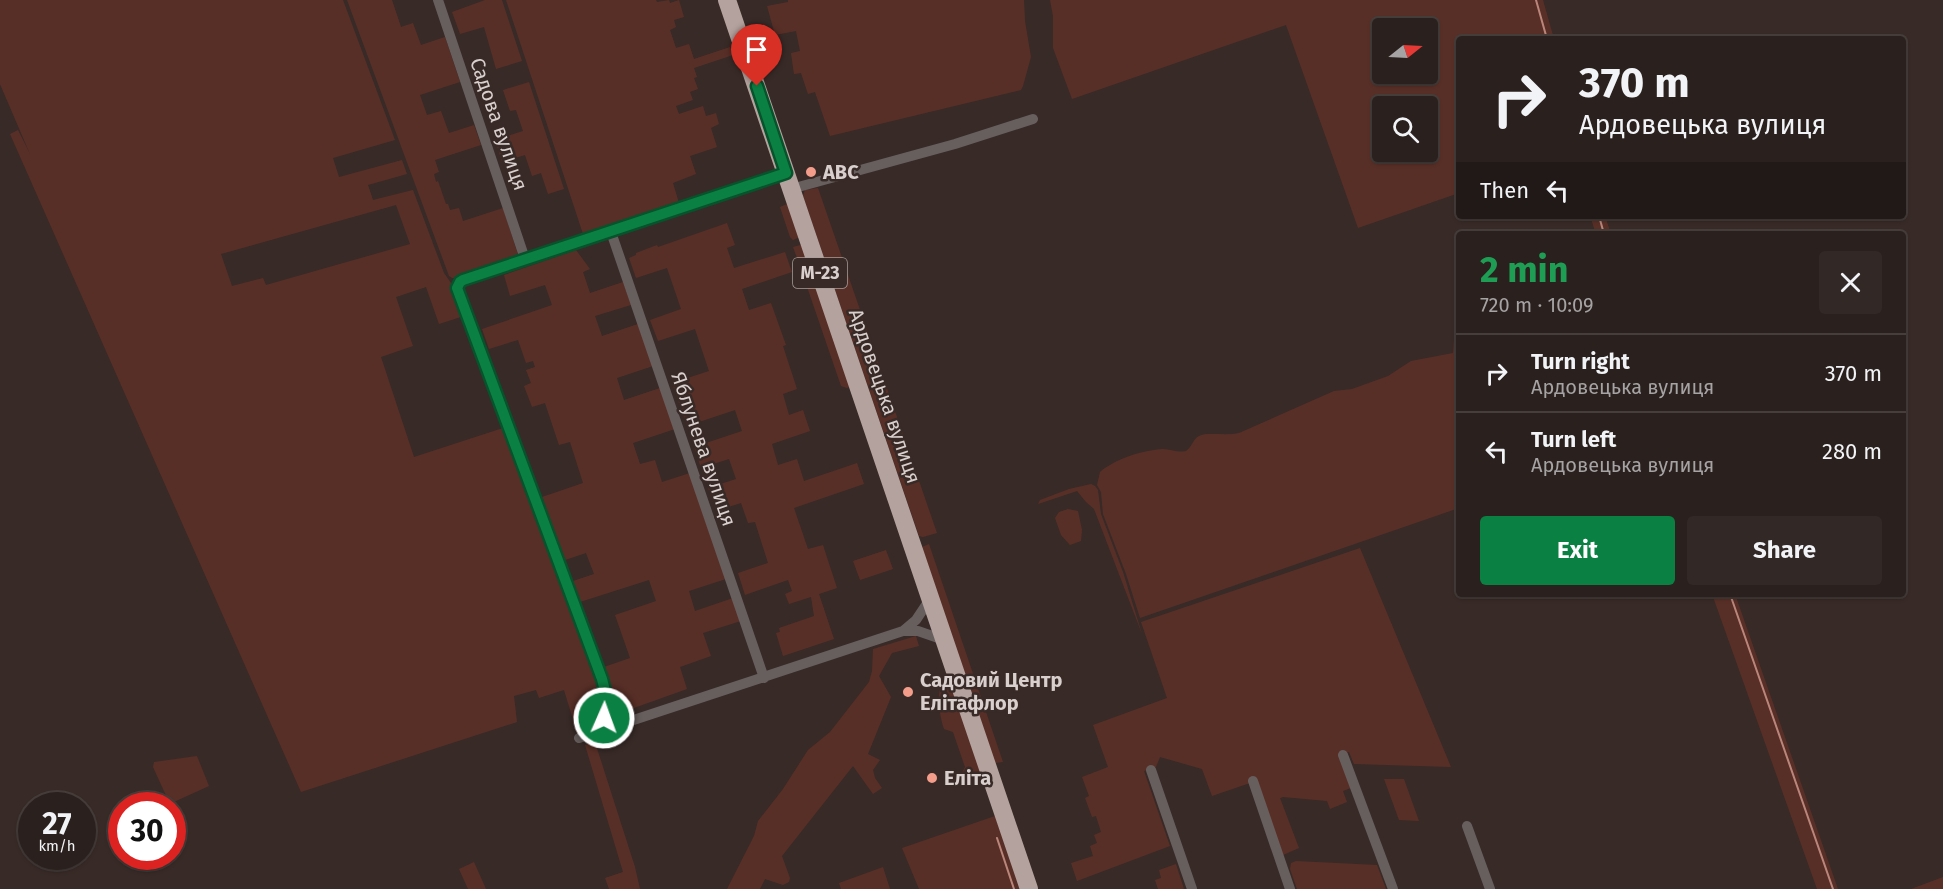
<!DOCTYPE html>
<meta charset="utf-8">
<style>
body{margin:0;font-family:"Fira Sans",sans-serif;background:#322826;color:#f1f3f6;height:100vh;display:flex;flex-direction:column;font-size:22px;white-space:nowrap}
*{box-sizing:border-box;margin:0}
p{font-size:20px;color:#a5a3a4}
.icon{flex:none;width:33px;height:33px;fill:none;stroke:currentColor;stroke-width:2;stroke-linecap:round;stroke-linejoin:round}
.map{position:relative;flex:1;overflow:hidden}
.drawer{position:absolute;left:1456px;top:231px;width:450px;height:366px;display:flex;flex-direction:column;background:#2a201d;border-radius:6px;box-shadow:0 2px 4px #0004,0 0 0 2px #463e3b}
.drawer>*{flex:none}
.guide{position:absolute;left:1456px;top:36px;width:450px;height:183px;border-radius:6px;box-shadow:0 2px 4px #0004,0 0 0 2px #463e3b;background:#2a201d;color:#f1f3f6;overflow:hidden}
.needle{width:39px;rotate:72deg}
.buttons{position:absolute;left:1372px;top:18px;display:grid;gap:12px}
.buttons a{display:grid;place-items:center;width:66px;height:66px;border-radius:6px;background:#2a201d;box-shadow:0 2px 4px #0004,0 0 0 2px #463e3b;font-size:30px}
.speed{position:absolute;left:18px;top:792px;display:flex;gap:12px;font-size:30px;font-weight:700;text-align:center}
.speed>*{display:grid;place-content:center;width:78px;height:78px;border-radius:50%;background:#2a201d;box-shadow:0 2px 4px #0004,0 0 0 2px #463e3b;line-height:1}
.speed small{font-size:15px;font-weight:400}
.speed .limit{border:9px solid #d22;background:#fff;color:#111}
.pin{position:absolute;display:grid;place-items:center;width:51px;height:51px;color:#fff;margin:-62px -26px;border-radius:50% 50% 50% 0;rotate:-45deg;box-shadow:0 0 6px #0007}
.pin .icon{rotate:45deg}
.me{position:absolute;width:66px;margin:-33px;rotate:2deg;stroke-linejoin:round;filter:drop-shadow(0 0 4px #0008)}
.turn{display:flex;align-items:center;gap:21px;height:126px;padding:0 24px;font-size:27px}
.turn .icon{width:78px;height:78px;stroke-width:2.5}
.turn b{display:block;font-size:42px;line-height:51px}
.then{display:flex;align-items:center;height:57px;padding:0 24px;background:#0003;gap:12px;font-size:22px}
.round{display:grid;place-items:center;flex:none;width:63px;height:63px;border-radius:6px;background:#322826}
.head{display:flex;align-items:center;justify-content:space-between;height:102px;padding:0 24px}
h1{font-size:36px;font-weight:700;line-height:45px;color:#1e9e55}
.primary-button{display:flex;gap:12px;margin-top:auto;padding:12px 24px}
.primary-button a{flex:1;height:69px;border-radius:6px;background:#0b8043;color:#fff;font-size:24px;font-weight:700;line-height:69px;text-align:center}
.primary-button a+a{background:#322826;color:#f1f3f6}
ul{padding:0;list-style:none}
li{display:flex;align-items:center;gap:18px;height:78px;padding:0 24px;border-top:2px solid #463e3b}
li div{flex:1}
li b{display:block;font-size:22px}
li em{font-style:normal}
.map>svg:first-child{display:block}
.green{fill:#582f27;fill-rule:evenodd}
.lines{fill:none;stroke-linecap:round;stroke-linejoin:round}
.stream{stroke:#ba867b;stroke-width:2}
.street{stroke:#675f5e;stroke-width:10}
.highway{stroke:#b4a29e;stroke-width:18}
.route-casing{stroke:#07532c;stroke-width:15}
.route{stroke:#0b8043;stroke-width:10}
.poi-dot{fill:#f49d8b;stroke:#382a27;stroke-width:2}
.labels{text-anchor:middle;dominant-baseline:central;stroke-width:5;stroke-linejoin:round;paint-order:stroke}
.shield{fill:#382a27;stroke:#a99e9b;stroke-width:1.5}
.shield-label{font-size:18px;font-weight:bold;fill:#d9cfcd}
.street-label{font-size:20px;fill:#d9cfcd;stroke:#382a27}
.poi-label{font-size:20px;font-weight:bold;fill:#d9cfcd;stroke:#382a27;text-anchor:start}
</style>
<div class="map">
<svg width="1943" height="889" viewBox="0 0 1943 889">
<rect width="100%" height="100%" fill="#382a27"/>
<path class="green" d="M 0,0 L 343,0 L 395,140 L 333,158 L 339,177 L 402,160 L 407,174 L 368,185 L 373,200 L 413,190 L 444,273 L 451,283 L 464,316 L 439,324 L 426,287 L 396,297 L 413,346 L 381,357 L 414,457 L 506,427 L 600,679 L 603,726 L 578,736 L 564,690 L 539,698 L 536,690 L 514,696 L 517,722 L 301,792 L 10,134 L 18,130 L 30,154 L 0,84 ZM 396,205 L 410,244 L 266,285 L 263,278 L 232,286 L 221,254 Z
M 347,0 L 392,0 L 401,27 L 413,23 L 421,45 L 445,37 L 460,82 L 420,95 L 427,115 L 441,111 L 449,133 L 474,125 L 481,145 L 435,160 L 439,172 L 434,174 L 436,182 L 438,181 L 446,204 L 448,204 L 450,210 L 459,208 L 463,221 L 503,208 L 519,258 L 460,278 L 452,278 L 449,276 Z
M 485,0 L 502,0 L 522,61 L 496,69 L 484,27 L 460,34 L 452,12 Z
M 506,0 L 656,0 L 657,2 L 669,0 L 670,3 L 679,0 L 684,17 L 674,20 L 676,27 L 670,30 L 676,48 L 689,44 L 694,59 L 730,47 L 733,55 L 694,68 L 697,77 L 694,78 L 698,89 L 690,92 L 693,100 L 676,106 L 679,114 L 703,106 L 706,116 L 716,113 L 719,124 L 711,128 L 717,147 L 690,156 L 696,174 L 673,183 L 679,203 L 585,236 L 583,234 Z
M 788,0 L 1024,0 L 1025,21 L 1031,57 L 1023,86 L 1021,90 L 830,136 L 815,92 L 808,94 L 801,73 L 794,74 L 791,53 L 800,51 L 796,31 L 775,35 L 767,6 L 788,2 Z
M 1050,0 L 1543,0 L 1554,39 L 1460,39 L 1459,193 L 1358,228 L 1286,25 L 1072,99 L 1053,48 L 1053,16 ZM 1428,28 L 1428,74 L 1383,74 L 1383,28 ZM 1428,106 L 1428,152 L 1383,152 L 1383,106 Z
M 529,82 L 564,189 L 548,194 L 541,173 L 532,176 L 525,155 L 502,162 L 495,140 L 523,131 L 516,110 L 510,111 L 503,90 Z
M 818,188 L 937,533 L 923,537 L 919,536 L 803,196 L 805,190 Z
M 787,204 L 800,237 L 793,240 L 790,237 L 780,207 Z
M 1590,216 L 1605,216 L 1611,234 L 1596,234 Z
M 727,223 L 735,245 L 727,248 L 734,268 L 785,252 L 792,272 L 742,289 L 749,310 L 771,303 L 786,345 L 783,346 L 797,389 L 783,394 L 789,415 L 803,410 L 810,431 L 772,444 L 778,465 L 797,459 L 804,481 L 857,463 L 864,484 L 794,508 L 808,549 L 823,545 L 837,588 L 819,594 L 834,639 L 783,656 L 776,633 L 780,632 L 779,628 L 814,616 L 811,597 L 789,604 L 785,594 L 792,591 L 788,580 L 745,595 L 738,573 L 768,563 L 755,522 L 748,523 L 741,503 L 716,511 L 708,488 L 736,479 L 729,459 L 701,468 L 694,447 L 742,431 L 735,410 L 687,426 L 672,383 L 709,371 L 695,329 L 658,341 L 650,320 L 681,309 L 667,268 L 636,278 L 629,258 L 636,255 L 636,253 L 657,245 L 658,247 Z
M 804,244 L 812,268 L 802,272 L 793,247 Z
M 576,250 L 590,269 L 583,272 L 590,293 L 623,282 L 631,305 L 595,316 L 602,336 L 638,324 L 653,366 L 617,378 L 624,400 L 660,388 L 675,429 L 633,443 L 640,464 L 655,460 L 662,482 L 690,473 L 726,579 L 689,591 L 695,611 L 733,598 L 741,621 L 703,633 L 711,656 L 680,667 L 687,689 L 620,713 L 604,667 L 630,658 L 615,615 L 656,601 L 649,580 L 580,602 L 573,581 L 594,574 L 586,553 L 565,560 L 542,497 L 583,483 L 570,442 L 559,445 L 545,403 L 532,407 L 524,386 L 531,383 L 526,370 L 535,367 L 533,361 L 526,363 L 518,340 L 489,349 L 482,329 L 552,305 L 545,285 L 510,296 L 504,275 Z
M 814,274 L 852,386 L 847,388 L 841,386 L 804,278 Z
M 1459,336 L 1459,508 L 1140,618 L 1126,574 L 1103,514 L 1101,492 L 1097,485 L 1100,472 C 1115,459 1143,450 1163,449 C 1171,449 1177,453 1186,451 C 1192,447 1193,439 1199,436 C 1206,432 1227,436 1239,433 L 1334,391 L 1352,389 L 1388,376 L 1411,361 L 1453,353 L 1454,339 Z
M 1091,484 L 1095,486 L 1098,490 L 1101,514 L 1123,572 L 1142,634 L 1094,509 L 1086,502 L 1077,491 L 1038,504 L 1040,500 L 1069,489 Z
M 1068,509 L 1078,511 L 1082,530 L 1081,541 L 1070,545 L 1061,535 L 1055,518 L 1059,512 Z
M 929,544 L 1003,762 L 995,763 L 922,547 Z
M 1360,548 L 1451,767 L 1354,764 L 1349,752 L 1339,755 L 1351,788 L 1343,791 L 1347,802 L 1330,809 L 1327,801 L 1283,797 L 1280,798 L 1299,848 L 1283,855 L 1253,782 L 1212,796 L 1202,769 L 1160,757 L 1156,767 L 1144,771 L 1170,846 L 1077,881 L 1071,863 L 1093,856 L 1090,846 L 1097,843 L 1094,835 L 1101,832 L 1096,816 L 1092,817 L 1085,798 L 1089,796 L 1082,777 L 1108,767 L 1093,725 L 1167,698 L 1141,622 Z
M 886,550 L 893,569 L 860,580 L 853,561 Z
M 1712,594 L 1735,594 L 1838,889 L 1817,889 Z
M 916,636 L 919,646 L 892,653 L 879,676 L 891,697 L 868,754 L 880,760 L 873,770 L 875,778 L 882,788 L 873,794 L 853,766 L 782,856 L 790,878 L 789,882 L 783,885 L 765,879 L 760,889 L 727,889 L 754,836 L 758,821 L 783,789 L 808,750 L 830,732 L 869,682 L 872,671 L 873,649 Z
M 947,677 L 950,678 L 985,779 L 974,784 L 965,783 L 960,777 L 965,767 L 953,732 L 944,729 C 939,714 936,693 943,679 Z
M 595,742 L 635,867 L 640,889 L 609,889 L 605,878 L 623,872 L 585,745 Z
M 197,756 L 209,786 L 176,801 L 169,802 L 153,767 L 154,762 Z
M 1384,779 L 1404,779 L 1419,821 L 1399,820 Z
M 995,816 L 1021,889 L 919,889 L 902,848 Z
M 1296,861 L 1377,865 L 1386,889 L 1297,889 L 1290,869 L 1291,863 Z
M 474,862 L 486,889 L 468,889 L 459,869 Z
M 1176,864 L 1184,889 L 1158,889 L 1155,880 L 1161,878 L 1159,870 Z
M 883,867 L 890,889 L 841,889 L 839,883 Z
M 1943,877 L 1943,889 L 1911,889 Z"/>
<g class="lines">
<path class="stream" d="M 1536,0 L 1547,39
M 1599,216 L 1604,234
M 1730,594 L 1833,889
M 997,838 L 1014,889"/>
<path class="street" d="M 438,0 L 525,259
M 791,189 L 955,144 L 1033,119
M 611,232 L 764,678
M 903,631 L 918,631 L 944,640
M 606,729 C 604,714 608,700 604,685 L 458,293 L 459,284 L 463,280 L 786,173
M 579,738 L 903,631 L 916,620 L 930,599
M 1343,755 L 1393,889
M 1151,770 L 1192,889
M 1253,781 L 1290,889
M 1467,826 L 1490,889"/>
<path class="highway" d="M 727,0 L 1029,889"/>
</g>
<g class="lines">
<defs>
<path id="route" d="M 604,718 L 607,699 L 602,679 L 457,288 L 460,282 L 463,280 L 786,173 L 757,86"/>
</defs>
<use href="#route" class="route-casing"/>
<use href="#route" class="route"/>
</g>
<g class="poi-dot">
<circle cx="811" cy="172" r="6"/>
<circle cx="908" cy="692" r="6"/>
<circle cx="932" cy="778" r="6"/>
</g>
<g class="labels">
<rect class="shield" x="793" y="258" width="54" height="30" rx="4.5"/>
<g class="shield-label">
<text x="820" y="273">М-23</text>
</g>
<g class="street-label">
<text transform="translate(499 124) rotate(71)">Садова вулиця</text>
<text transform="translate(885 396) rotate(71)">Ардовецька вулиця</text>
<text transform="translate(704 449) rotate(71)">Яблунева вулиця</text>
</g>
<g class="poi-label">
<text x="823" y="172">ABC</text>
<text x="920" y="680">Садовий Центр<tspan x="920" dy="23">Елітафлор</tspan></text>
<text x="944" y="778">Еліта</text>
</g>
</g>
</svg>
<div class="buttons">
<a><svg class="needle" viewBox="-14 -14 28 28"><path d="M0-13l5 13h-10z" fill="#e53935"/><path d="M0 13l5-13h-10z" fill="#a5a3a4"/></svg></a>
<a><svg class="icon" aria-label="search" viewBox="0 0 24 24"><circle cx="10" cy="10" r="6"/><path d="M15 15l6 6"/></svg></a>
</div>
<div class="speed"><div>27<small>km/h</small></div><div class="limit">30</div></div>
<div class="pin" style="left:757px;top:86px;background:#d93025"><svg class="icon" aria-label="arrive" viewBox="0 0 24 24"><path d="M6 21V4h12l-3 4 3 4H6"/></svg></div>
<svg class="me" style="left:604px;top:718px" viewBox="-20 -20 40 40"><circle r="17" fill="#0b8043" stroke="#fff" stroke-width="3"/><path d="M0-11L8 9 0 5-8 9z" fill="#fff"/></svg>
<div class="guide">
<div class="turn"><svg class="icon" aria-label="right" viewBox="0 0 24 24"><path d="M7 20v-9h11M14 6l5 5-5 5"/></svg><div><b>370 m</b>Ардовецька вулиця</div></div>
<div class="then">Then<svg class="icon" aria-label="left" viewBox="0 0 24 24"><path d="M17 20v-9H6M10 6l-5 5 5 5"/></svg></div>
</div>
<section class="drawer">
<div class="head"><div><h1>2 min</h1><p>720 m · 10:09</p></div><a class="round"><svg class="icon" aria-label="close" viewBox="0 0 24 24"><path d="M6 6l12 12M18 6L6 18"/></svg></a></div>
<ul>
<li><svg class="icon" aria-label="right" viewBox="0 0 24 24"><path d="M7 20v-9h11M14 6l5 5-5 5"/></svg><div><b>Turn right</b><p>Ардовецька вулиця</p></div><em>370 m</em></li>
<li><svg class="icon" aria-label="left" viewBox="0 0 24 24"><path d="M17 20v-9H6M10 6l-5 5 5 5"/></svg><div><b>Turn left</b><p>Ардовецька вулиця</p></div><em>280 m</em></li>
</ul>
<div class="primary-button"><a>Exit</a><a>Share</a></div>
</section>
</div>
